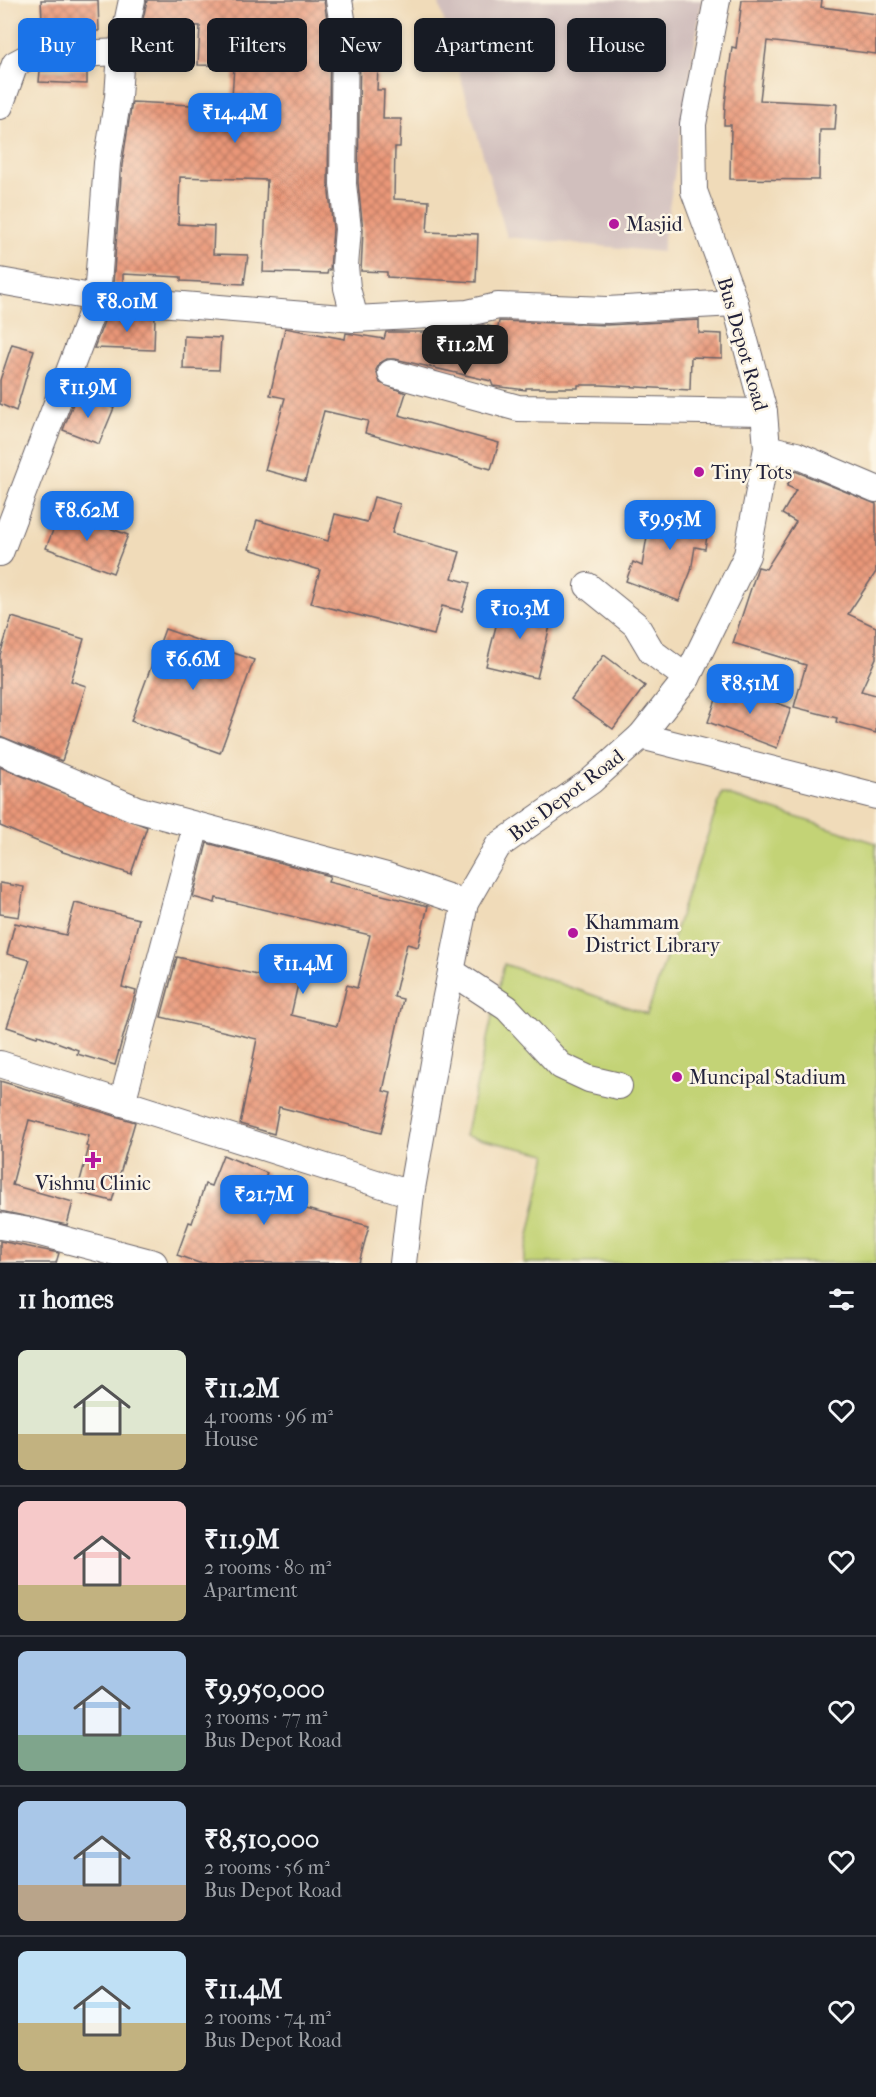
<!DOCTYPE html>
<meta charset="utf-8">
<style>
body{margin:0;font-family:"IM FELL French Canon",serif;background:#242831;color:#f1f3f6;height:100vh;display:flex;flex-direction:column;font-size:22px;white-space:nowrap}
*{box-sizing:border-box;margin:0}
p{font-size:20px;color:#9ea1a6}
.icon{flex:none;width:33px;height:33px;fill:none;stroke:currentColor;stroke-width:2;stroke-linecap:round;stroke-linejoin:round}
.map{position:relative;height:1263px;overflow:hidden}
.panel{display:flex;flex-direction:column;background:#171b24;flex:1}
.panel>*{flex:none}
.banner{position:absolute;left:18px;top:18px;width:840px;height:54px;display:flex;gap:12px}
.price{position:absolute;translate:-50% -51px;padding:0 14px;border-radius:12px;background:#1a73e8;color:#fff;font-size:20px;line-height:39px;filter:drop-shadow(0 2px 3px #0008)}
.price::after{content:'';position:absolute;left:50%;top:36px;width:18px;height:14px;margin-left:-9px;background:inherit;clip-path:polygon(0 0,100% 0,50% 100%)}
.price.selected{background:#222;color:#fff}
ul{padding:0;list-style:none}
li{display:flex;align-items:center;gap:18px;height:150px;padding:0 18px}
li+li{border-top:2px solid #363941}
li span{display:grid;place-items:center;flex:none;width:168px;height:120px;border-radius:9px;color:#555}
li>.icon{margin-inline-start:auto}
span .icon{width:72px;height:72px;fill:#fffc;stroke-width:1}
li b{font-size:26px}
h2{display:flex;justify-content:space-between;align-items:center;height:72px;padding:0 18px;font-size:26px}
.chip{padding:0 21px;border-radius:9px;background:#171b24;box-shadow:0 3px 9px #0003;font-size:21px;line-height:54px}
.chip.selected{background:#1a73e8;color:#fff}
.map>svg:first-child{display:block}
</style>
<div class="map">
<svg width="876" height="1263" viewBox="0 0 876 1263">
<defs>
<pattern id="building-cross-hatch" width="8" height="8" patternUnits="userSpaceOnUse" patternTransform="scale(1.5)"><rect width="8" height="8" fill="#ea9778"/><path d="M0 0l8 8M0 8l8-8" fill="none" stroke="#bd7b64"/></pattern>
</defs>
<rect width="100%" height="100%" fill="#fcf5e5"/>
<filter id="ink" filterUnits="userSpaceOnUse"><feTurbulence type="fractalNoise" baseFrequency=".0167" numOctaves="2"/><feDisplacementMap in="SourceGraphic" scale="12" xChannelSelector="R" yChannelSelector="G"/><feConvolveMatrix kernelMatrix="1 2 1 2 8 2 1 2 1" color-interpolation-filters="sRGB"/></filter>
<filter id="wash" filterUnits="userSpaceOnUse"><feTurbulence type="fractalNoise" baseFrequency=".008" numOctaves="4" result="noise"/><feDisplacementMap in="SourceGraphic" scale="24" xChannelSelector="R" yChannelSelector="G"/><feGaussianBlur stdDeviation="1.35" result="paint"/><feColorMatrix in="noise" values="0 0 0 0 0 0 0 0 0 0 0 0 0 0 0 0 0 1.4 0 .05"/><feComposite in="paint" operator="in"/></filter>
<g filter="url(#wash)">
<rect width="100%" height="100%" fill="#f0dbb9"/>
<polygon fill="#d1bfbd" points="438,0 702,0 662,252 507,237"/>
<polygon fill="#c3d376" stroke="#727a58" stroke-width="1.5" points="722,793 876,843 876,1263 523,1263 547,1154 465,1136 504,964 647,1014"/>
<g id="blocks">
<g fill="url(#building-cross-hatch)">
<polygon points="41,0 98,0 99,31 88,31 87,38 43,40"/>
<polygon points="147,0 324,0 330,39 328,184 333,229 330,270 328,270 327,274 263,272 267,180 180,177 178,224 214,226 213,254 248,255 244,284 181,281 181,277 123,274 123,285 113,284 122,165 132,102 191,105 191,112 231,113 234,66 198,65 200,26 142,24"/>
<polygon points="742,0 822,0 821,7 876,14 876,54 767,41 760,100 837,104 835,130 820,130 819,180 730,179 731,125 724,125 725,104 732,47 736,48"/>
<polygon points="360,46 379,46 377,90 384,90 383,119 401,119 400,147 395,147 394,199 429,201 427,232 478,234 476,282 387,277 387,272 361,271 363,230 358,183"/>
<polygon points="87,69 87,84 39,82 40,71"/>
<polygon points="107,314 155,318 154,350 94,348"/>
<polygon points="699,320 699,333 722,334 722,358 691,357 690,390 601,385 578,385 578,388 526,388 526,390 493,386 491,381 395,359 387,359 380,363 376,370 380,383 406,393 399,415 499,443 491,469 365,433 368,421 324,411 305,481 265,470 285,398 270,395 285,328 345,339 346,333 384,339 386,332 441,332 441,329 483,325 498,328 499,321 607,325"/>
<polygon points="184,336 221,338 219,370 183,369"/>
<polygon points="12,344 34,350 16,411 0,404 0,380"/>
<polygon points="77,393 114,408 99,444 63,430"/>
<polygon points="795,471 876,504 876,572 848,614 876,627 876,658 861,691 876,695 876,733 836,722 837,718 794,707 806,665 733,643 758,567 766,569 796,522 782,514 796,490 787,486"/>
<polygon points="374,497 400,504 392,533 460,552 452,578 470,583 462,611 442,606 434,635 311,603 320,570 249,549 257,520 328,541 335,514 367,522"/>
<polygon points="652,507 710,516 705,549 695,547 691,571 679,601 626,581 633,562 642,566"/>
<polygon points="61,510 128,535 113,573 46,548"/>
<polygon points="502,602 553,614 537,678 486,666"/>
<polygon points="12,617 84,639 71,681 86,686 62,761 0,736 0,655"/>
<polygon points="165,629 254,660 220,753 131,721"/>
<polygon points="604,655 645,686 613,729 571,699"/>
<polygon points="722,683 791,708 777,748 708,722"/>
<polygon points="0,767 147,827 131,874 63,852 0,826"/>
<polygon points="207,843 330,876 328,882 428,906 418,947 407,944 394,997 403,999 383,1091 391,1093 381,1133 279,1107 274,1134 240,1124 257,1039 161,1017 177,957 298,984 291,1015 337,1026 347,985 357,988 370,935 216,898 215,903 193,897"/>
<polygon points="0,883 24,887 19,917 0,914"/>
<polygon points="75,903 139,919 122,987 136,991 115,1065 77,1054 78,1050 38,1035 37,1037 7,1027 30,960 7,954 15,923 66,935"/>
<polygon points="0,1081 135,1122 112,1201 77,1192 89,1147 86,1146 89,1136 29,1120 12,1185 73,1202 67,1225 0,1211"/>
<polygon points="223,1155 267,1173 258,1196 369,1226 359,1263 199,1263 177,1255 189,1222 192,1223 205,1184 211,1186"/>
<polygon points="0,1241 59,1253 56,1263 0,1263"/>
</g>
</g>
</g>
<g filter="url(#ink)">
<use href="#blocks" fill-opacity="0" stroke="#6a6367" stroke-width="1.5"/>
<g fill="none" stroke-linecap="round" stroke-linejoin="round">
<g stroke="#6a6367" stroke-width="28">
<g id="minor">
<polyline points="339,0 345,38 343,184 348,229 345,266 347,288 355,319"/>
<polyline points="0,106 15,64 30,56 121,52 132,0"/>
<polyline points="0,281 97,298 355,319 468,313 498,306 607,310 735,303"/>
<polyline points="391,373 518,408 764,412"/>
<polyline points="767,448 796,455 876,489"/>
<polyline points="0,553 97,298 107,163 118,97 121,52"/>
<polyline points="588,586 636,625 652,652 687,678"/>
<polyline points="641,736 876,796"/>
<polyline points="0,751 136,809 387,876 465,903"/>
<polyline points="451,971 507,1008 561,1066 589,1079 619,1086"/>
<polyline points="0,1064 411,1194"/>
<polyline points="122,1103 196,826"/>
<polyline points="0,1226 36,1232 154,1263"/>
<polyline points="403,1263 411,1194 444,1006 465,903 498,846 591,781 641,736 687,678 747,555 767,448 764,412 735,303 694,191 693,124 717,0"/>
</g>
</g>
<use href="#minor" stroke="#fff" stroke-width="26"/>
</g>
</g>
<g fill="#b5179e" stroke="#fcf5e5" stroke-width="2">
<circle cx="614" cy="224" r="6"/>
<circle cx="699" cy="472" r="6"/>
<circle cx="573" cy="933" r="6"/>
<circle cx="677" cy="1077" r="6"/>
<path d="M90 1151h6v6h6v6h-6v6h-6v-6h-6v-6h6z"/>
</g>
<g text-anchor="middle" stroke-width="5" stroke-linejoin="round" paint-order="stroke">
<g font-size="20" fill="#22223b" stroke="#fcf5e5" text-anchor="start">
<text x="626" y="231">Masjid</text>
<text x="711" y="479">Tiny Tots</text>
<text x="585" y="929">Khammam<tspan x="585" dy="23">District Library</tspan></text>
<text x="689" y="1084">Muncipal Stadium</text>
<text x="93" y="1190" text-anchor="middle">Vishnu Clinic</text>
</g>
<g font-size="20" fill="#22223b" stroke="#fcf5e5">
<text transform="translate(743 344) rotate(74)" y="7">Bus Depot Road</text>
<text transform="translate(566 795) rotate(-37)" y="7">Bus Depot Road</text>
</g>
</g>
</svg>
<b class="price" style="left:235px;top:144px">₹14.4M</b>
<b class="price" style="left:127px;top:333px">₹8.01M</b>
<b class="price selected" style="left:465px;top:376px">₹11.2M</b>
<b class="price" style="left:88px;top:419px">₹11.9M</b>
<b class="price" style="left:87px;top:542px">₹8.62M</b>
<b class="price" style="left:670px;top:551px">₹9.95M</b>
<b class="price" style="left:520px;top:640px">₹10.3M</b>
<b class="price" style="left:193px;top:691px">₹6.6M</b>
<b class="price" style="left:750px;top:715px">₹8.51M</b>
<b class="price" style="left:303px;top:995px">₹11.4M</b>
<b class="price" style="left:264px;top:1226px">₹21.7M</b>
<div class="banner">
<a class="chip selected">Buy</a>
<a class="chip">Rent</a>
<a class="chip">Filters</a>
<a class="chip">New</a>
<a class="chip">Apartment</a>
<a class="chip">House</a>
</div>
</div>
<section class="panel">
<h2>11 homes<svg class="icon" aria-label="filters" viewBox="0 0 24 24"><path d="M4 7h16M4 17h16"/><circle cx="9" cy="7" r="2"/><circle cx="15" cy="17" r="2"/></svg></h2>
<ul>
<li><span style="background:linear-gradient(#dfe7d0 70%,#c2b280 0)"><svg class="icon" aria-label="home" viewBox="0 0 24 24"><path d="M3 11l9-7 9 7M6 9v11h12V9"/></svg></span><div><b>₹11.2M</b><p>4 rooms · 96 m²</p><p>House</p></div><svg class="icon" aria-label="heart" viewBox="0 0 24 24"><path d="M12 20l-8-8c-3-5 5-10 8-4 3-6 11-1 8 4z"/></svg></li>
<li><span style="background:linear-gradient(#f6c9c9 70%,#c2b280 0)"><svg class="icon" aria-label="home" viewBox="0 0 24 24"><path d="M3 11l9-7 9 7M6 9v11h12V9"/></svg></span><div><b>₹11.9M</b><p>2 rooms · 80 m²</p><p>Apartment</p></div><svg class="icon" aria-label="heart" viewBox="0 0 24 24"><path d="M12 20l-8-8c-3-5 5-10 8-4 3-6 11-1 8 4z"/></svg></li>
<li><span style="background:linear-gradient(#a9c7e8 70%,#7fa58c 0)"><svg class="icon" aria-label="home" viewBox="0 0 24 24"><path d="M3 11l9-7 9 7M6 9v11h12V9"/></svg></span><div><b>₹9,950,000</b><p>3 rooms · 77 m²</p><p>Bus Depot Road</p></div><svg class="icon" aria-label="heart" viewBox="0 0 24 24"><path d="M12 20l-8-8c-3-5 5-10 8-4 3-6 11-1 8 4z"/></svg></li>
<li><span style="background:linear-gradient(#a9c7e8 70%,#b9a48a 0)"><svg class="icon" aria-label="home" viewBox="0 0 24 24"><path d="M3 11l9-7 9 7M6 9v11h12V9"/></svg></span><div><b>₹8,510,000</b><p>2 rooms · 56 m²</p><p>Bus Depot Road</p></div><svg class="icon" aria-label="heart" viewBox="0 0 24 24"><path d="M12 20l-8-8c-3-5 5-10 8-4 3-6 11-1 8 4z"/></svg></li>
<li><span style="background:linear-gradient(#bfe0f5 60%,#c2b280 0)"><svg class="icon" aria-label="home" viewBox="0 0 24 24"><path d="M3 11l9-7 9 7M6 9v11h12V9"/></svg></span><div><b>₹11.4M</b><p>2 rooms · 74 m²</p><p>Bus Depot Road</p></div><svg class="icon" aria-label="heart" viewBox="0 0 24 24"><path d="M12 20l-8-8c-3-5 5-10 8-4 3-6 11-1 8 4z"/></svg></li>
</ul>
</section>
